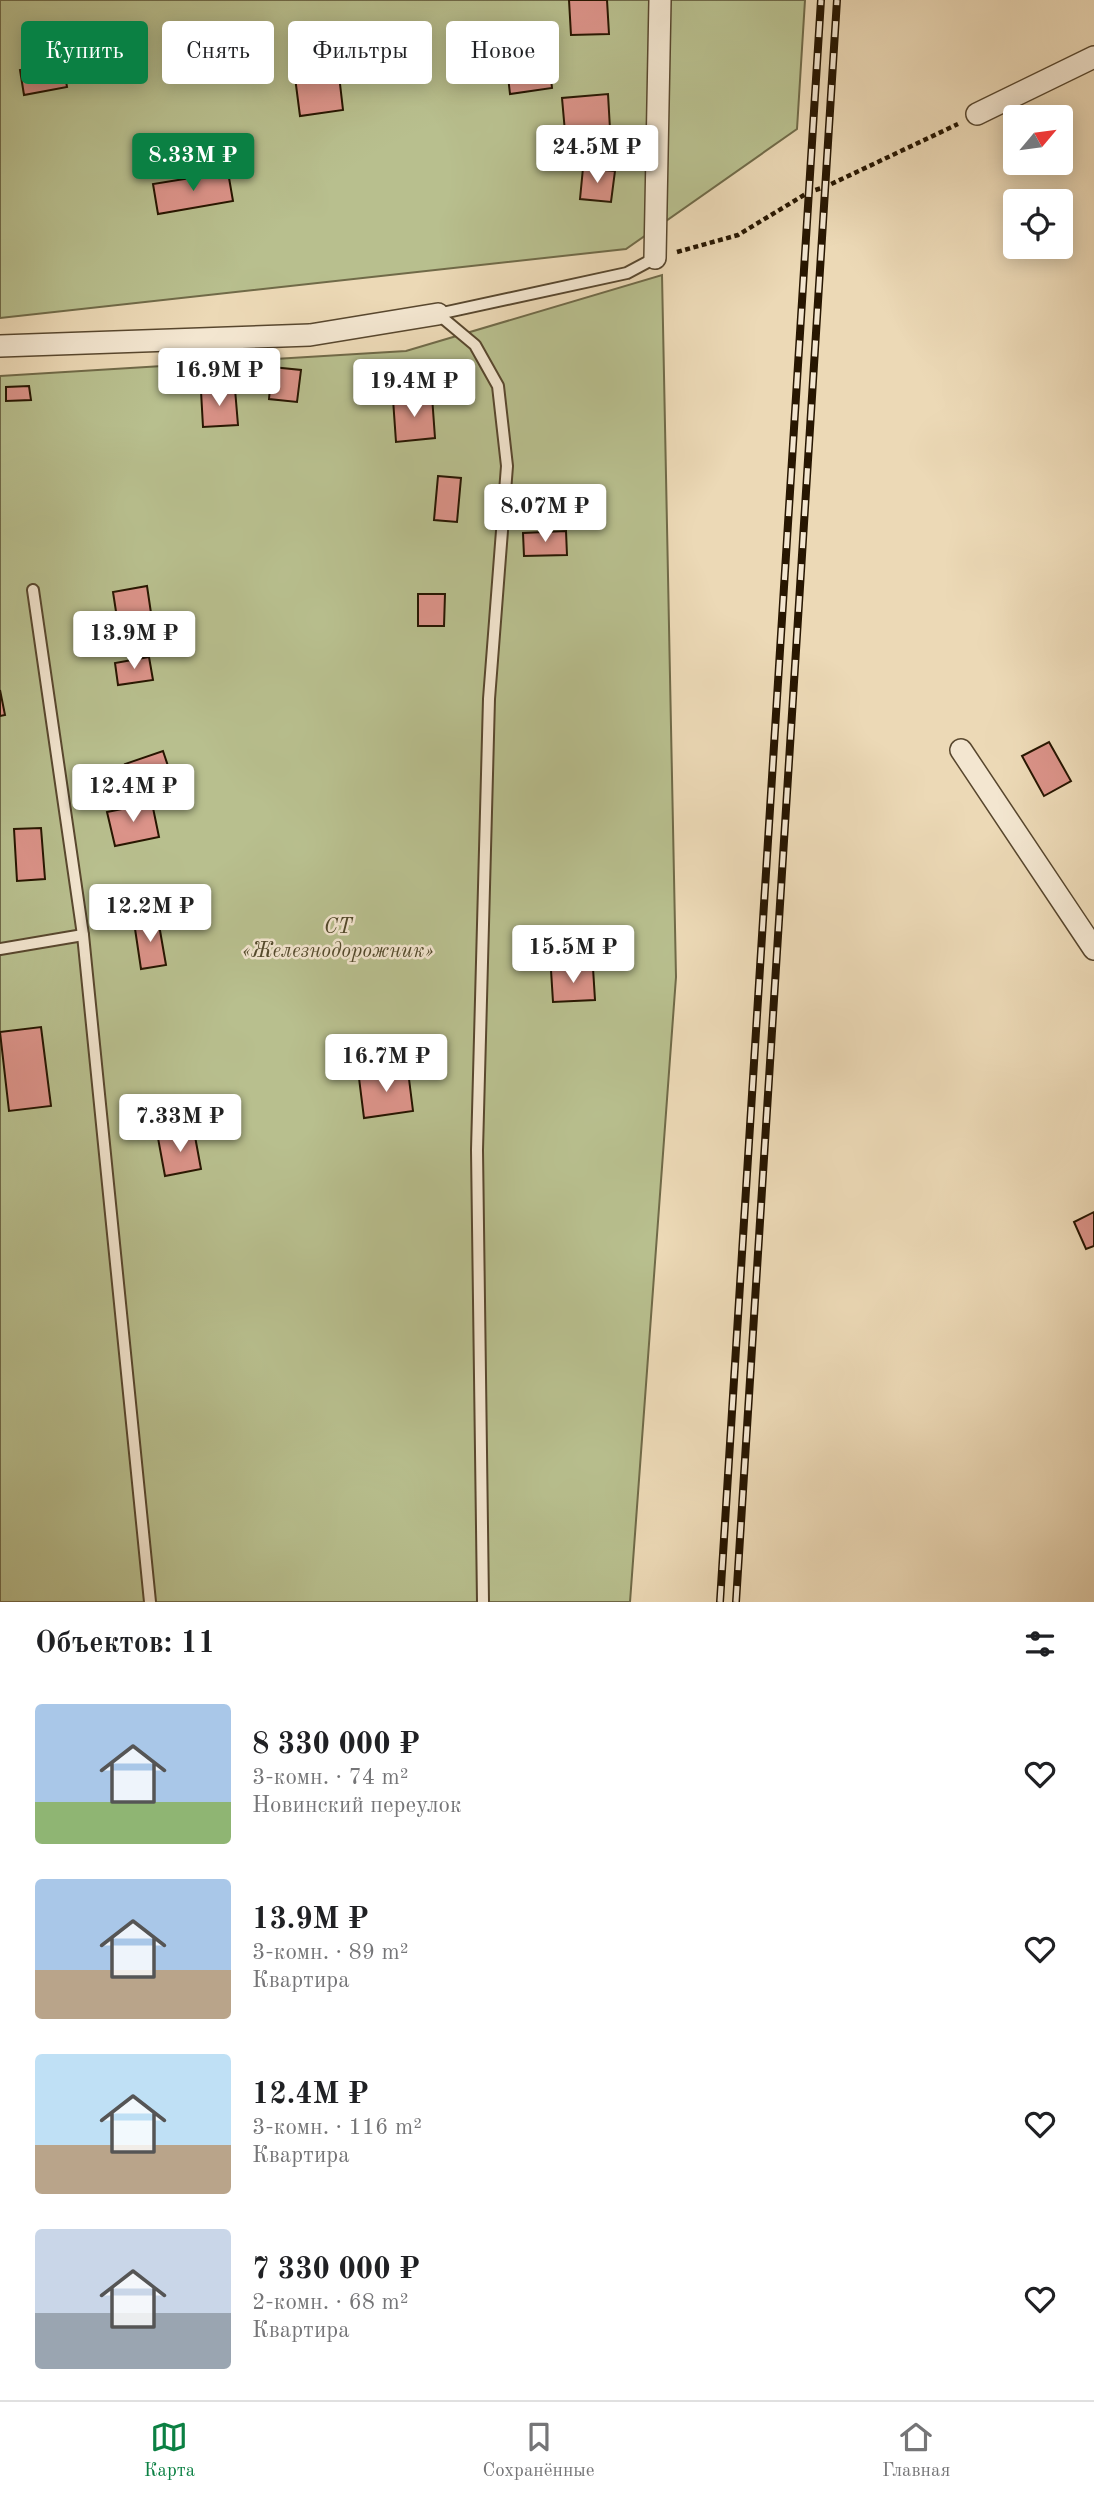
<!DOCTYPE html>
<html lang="ru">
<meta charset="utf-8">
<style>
body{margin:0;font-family:"Old Standard TT",serif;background:#f2f2f2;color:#202124;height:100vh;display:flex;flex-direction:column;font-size:26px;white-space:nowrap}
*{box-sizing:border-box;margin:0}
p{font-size:23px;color:#757577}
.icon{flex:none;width:38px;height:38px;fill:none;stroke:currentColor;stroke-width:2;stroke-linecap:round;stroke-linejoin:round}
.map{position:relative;height:1602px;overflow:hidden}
.side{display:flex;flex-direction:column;background:#fff;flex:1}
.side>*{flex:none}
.top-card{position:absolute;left:21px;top:21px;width:700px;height:63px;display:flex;gap:14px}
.needle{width:46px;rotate:61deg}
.buttons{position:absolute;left:1003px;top:105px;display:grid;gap:14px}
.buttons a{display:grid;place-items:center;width:70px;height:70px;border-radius:7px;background:#fff;box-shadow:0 4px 18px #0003;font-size:35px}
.price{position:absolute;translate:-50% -60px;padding:0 16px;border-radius:7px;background:#fff;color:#222;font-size:23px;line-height:46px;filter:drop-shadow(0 2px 4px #0008)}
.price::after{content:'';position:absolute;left:50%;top:42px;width:21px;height:16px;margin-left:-10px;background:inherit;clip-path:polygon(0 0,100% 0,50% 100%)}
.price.current{background:#0b8043;color:#fff}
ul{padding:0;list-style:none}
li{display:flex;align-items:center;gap:21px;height:175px;padding:0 35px}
li span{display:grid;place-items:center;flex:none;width:196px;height:140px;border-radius:7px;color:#555}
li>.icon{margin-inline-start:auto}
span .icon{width:84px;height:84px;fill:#fffc;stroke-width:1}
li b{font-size:30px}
h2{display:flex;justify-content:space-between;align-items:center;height:84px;padding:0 35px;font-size:30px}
.chip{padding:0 24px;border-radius:7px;background:#fff;box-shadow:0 4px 18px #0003;font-size:24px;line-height:63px}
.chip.current{background:#0b8043;color:#fff}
.dock{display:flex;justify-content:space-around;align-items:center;height:98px;border-top:2px solid #e0e0e0;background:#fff;font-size:19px;color:#757577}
.dock a{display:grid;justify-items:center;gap:4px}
.dock .current{color:#0b8043}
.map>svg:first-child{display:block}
</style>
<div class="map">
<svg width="1094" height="1602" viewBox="0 0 1094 1602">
<rect width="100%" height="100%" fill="#ecd9b6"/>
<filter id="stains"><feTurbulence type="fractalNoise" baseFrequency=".00286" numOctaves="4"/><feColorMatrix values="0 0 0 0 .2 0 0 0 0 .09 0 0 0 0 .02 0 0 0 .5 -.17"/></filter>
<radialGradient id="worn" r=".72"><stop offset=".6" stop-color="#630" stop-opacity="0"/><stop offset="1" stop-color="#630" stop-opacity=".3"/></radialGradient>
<g fill="#b8bf8e" stroke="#706a48" stroke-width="2">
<polygon points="0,0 805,0 797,129 626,249 0,318"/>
<polygon points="662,275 676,977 630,1602 0,1602 0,376 406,351"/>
</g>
<g fill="#db9389" stroke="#271601" stroke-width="2">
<polygon points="569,0 607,0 609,34 571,35"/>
<polygon points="254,27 258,57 215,63 211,33"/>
<polygon points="336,49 343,110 300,116 292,54"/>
<polygon points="548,52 552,88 510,94 506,58"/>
<polygon points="63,63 67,87 24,95 20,70"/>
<polygon points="608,94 610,129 565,132 562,98"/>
<polygon points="583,168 615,171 611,202 580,199"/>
<polygon points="228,172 233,201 158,214 153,184"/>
<polygon points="272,367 301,370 297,402 269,399"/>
<polygon points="29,386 31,400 6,401 6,387"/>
<polygon points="235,389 238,425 203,427 201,391"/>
<polygon points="432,396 435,438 396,442 393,399"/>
<polygon points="438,476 461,478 457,522 434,520"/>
<polygon points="566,531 567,555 524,556 523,533"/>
<polygon points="147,586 151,613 117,618 113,592"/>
<polygon points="418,594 445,594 444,626 418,626"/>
<polygon points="149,657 153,680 118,685 115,663"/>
<polygon points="0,690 5,715 0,716"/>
<polygon points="1049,742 1071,781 1044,796 1022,756"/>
<polygon points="163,751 168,766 130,779 125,764"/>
<polygon points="152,803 159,837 115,846 107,812"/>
<polygon points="41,828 45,879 17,881 14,829"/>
<polygon points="158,919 166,965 141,969 134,922"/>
<polygon points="593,968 595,1000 553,1002 551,970"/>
<polygon points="41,1027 51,1106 9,1111 0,1032"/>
<polygon points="408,1071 413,1111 364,1118 359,1078"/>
<polygon points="194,1131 201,1169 165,1176 158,1138"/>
<polygon points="1094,1212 1094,1246 1086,1249 1074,1222"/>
</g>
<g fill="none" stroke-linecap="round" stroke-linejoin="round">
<g stroke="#58472e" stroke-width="14">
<g id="lane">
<polyline points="438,314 475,345 498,386 507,466 489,699 477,1150 483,1602"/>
<polyline points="438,314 627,273 655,258"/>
<polyline points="33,590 83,935 150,1602"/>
<polyline points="0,949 83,935"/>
</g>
</g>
<g stroke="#58472e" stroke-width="24">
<g id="street">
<polyline points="977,114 1094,57"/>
<polyline points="655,258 660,0"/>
<polyline points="0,346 310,335 438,314"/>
<polyline points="961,750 1094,949"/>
</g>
</g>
<polyline stroke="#271601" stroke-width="4.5" stroke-dasharray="5 3.5" stroke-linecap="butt" points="677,252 738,235 809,192 825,187 958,124"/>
<use href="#lane" stroke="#f3e6d0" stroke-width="10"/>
<use href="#street" stroke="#f3e6d0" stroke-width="21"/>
<g stroke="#271601" stroke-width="8">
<g id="rail">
<polyline points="720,1602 821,0"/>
<polyline points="736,1602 837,0"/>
</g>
</g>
<use href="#rail" stroke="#f3e6d0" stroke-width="5" stroke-dasharray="16" stroke-linecap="butt"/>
</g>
<g text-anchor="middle" stroke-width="5" stroke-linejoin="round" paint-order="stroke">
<g font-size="21" font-style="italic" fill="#52492b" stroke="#f3e6d0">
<text x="338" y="933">СТ<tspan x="338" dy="24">«Железнодорожник»</tspan></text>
</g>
</g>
<rect width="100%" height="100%" filter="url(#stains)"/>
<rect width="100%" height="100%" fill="url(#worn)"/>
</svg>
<div class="buttons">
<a><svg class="needle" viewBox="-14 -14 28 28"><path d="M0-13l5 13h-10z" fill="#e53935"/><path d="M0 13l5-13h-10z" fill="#757577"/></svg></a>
<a><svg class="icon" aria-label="locate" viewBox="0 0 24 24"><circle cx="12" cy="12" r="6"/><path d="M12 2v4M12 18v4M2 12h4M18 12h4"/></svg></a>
</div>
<b class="price" style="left:597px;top:185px">24.5M ₽</b>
<b class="price current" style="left:193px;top:193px">8.33M ₽</b>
<b class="price" style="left:219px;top:408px">16.9M ₽</b>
<b class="price" style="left:414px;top:419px">19.4M ₽</b>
<b class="price" style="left:545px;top:544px">8.07M ₽</b>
<b class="price" style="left:134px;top:671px">13.9M ₽</b>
<b class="price" style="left:133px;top:824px">12.4M ₽</b>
<b class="price" style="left:150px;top:944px">12.2M ₽</b>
<b class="price" style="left:573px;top:985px">15.5M ₽</b>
<b class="price" style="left:386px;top:1094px">16.7M ₽</b>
<b class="price" style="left:180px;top:1154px">7.33M ₽</b>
<div class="top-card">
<a class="chip current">Купить</a>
<a class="chip">Снять</a>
<a class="chip">Фильтры</a>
<a class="chip">Новое</a>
</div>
</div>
<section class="side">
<h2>Объектов: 11<svg class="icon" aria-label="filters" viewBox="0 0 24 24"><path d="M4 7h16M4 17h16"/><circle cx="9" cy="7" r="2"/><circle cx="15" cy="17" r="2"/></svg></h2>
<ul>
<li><span style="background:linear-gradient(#a9c7e8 70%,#8fb573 0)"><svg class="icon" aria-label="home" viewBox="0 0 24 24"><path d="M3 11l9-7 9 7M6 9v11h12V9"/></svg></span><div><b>8 330 000 ₽</b><p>3-комн. · 74 m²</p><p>Новинский переулок</p></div><svg class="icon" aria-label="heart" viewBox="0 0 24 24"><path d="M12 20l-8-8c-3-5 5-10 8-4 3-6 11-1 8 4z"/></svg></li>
<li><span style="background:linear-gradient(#a9c7e8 65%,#b9a48a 0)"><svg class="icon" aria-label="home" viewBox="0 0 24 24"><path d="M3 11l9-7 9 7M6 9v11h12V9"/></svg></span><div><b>13.9M ₽</b><p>3-комн. · 89 m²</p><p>Квартира</p></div><svg class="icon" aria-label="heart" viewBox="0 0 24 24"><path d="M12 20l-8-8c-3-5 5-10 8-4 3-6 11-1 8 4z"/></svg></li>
<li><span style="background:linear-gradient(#bfe0f5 65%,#b9a48a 0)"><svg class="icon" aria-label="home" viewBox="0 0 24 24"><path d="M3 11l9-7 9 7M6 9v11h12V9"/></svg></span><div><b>12.4M ₽</b><p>3-комн. · 116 m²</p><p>Квартира</p></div><svg class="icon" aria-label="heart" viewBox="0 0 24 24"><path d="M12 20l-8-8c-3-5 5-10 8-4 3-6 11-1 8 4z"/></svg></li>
<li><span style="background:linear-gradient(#c9d6e8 60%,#9aa5b1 0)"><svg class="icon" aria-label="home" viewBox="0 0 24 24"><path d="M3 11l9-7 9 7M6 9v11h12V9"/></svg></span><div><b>7 330 000 ₽</b><p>2-комн. · 68 m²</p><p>Квартира</p></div><svg class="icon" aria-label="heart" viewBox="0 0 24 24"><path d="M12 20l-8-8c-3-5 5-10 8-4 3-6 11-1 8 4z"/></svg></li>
</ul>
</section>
<nav class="dock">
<a class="current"><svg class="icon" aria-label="map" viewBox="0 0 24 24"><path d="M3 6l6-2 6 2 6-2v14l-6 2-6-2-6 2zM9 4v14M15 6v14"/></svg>Карта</a>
<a><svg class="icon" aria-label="saved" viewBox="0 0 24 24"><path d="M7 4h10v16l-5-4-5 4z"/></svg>Сохранённые</a>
<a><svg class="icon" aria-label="home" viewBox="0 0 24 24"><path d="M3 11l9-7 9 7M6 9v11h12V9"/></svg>Главная</a>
</nav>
